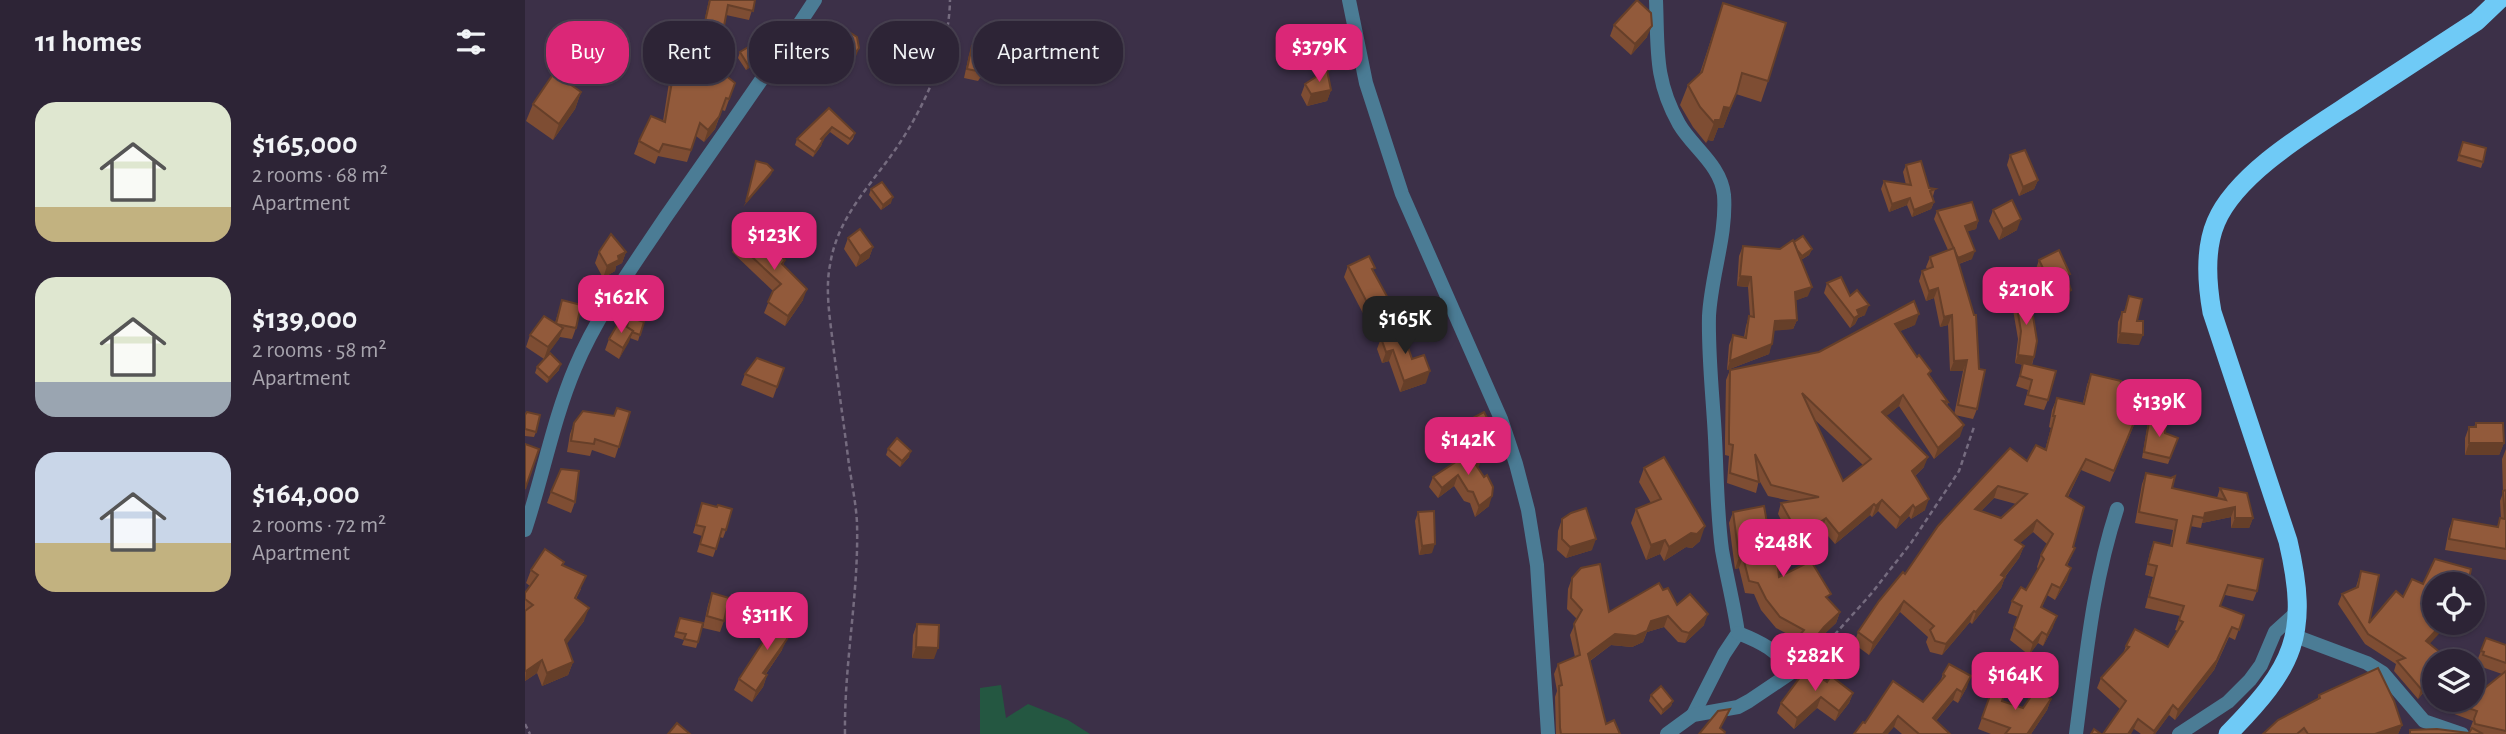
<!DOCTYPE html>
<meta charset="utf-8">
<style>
body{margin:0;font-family:"Alegreya Sans",sans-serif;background:#393042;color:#f1f3f6;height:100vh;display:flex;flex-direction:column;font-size:26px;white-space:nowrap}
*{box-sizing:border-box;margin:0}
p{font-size:23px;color:#a7a4ad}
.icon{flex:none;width:38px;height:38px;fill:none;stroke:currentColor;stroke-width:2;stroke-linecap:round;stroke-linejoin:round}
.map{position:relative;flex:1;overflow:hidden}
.drawer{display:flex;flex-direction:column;background:#2d2436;width:525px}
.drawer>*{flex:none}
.top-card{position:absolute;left:21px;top:21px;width:665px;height:63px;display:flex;gap:14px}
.fabs{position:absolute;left:1897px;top:572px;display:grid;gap:14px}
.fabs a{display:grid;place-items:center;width:63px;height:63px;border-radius:50%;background:#2d2436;box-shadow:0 2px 5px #0004,0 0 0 2px #484151;font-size:35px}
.price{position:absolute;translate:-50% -60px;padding:0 16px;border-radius:14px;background:#db2777;color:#fff;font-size:23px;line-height:46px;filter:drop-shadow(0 2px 4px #0008)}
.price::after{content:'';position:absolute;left:50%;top:42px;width:21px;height:16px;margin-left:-10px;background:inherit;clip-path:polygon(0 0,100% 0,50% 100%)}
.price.selected{background:#222;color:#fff}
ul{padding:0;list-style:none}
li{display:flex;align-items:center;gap:21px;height:175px;padding:0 35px}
li span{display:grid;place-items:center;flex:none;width:196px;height:140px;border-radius:21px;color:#555}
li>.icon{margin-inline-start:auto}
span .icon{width:84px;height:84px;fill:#fffc;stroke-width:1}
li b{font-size:30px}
h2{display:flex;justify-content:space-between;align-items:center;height:84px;padding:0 35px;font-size:30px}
.tag{padding:0 24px;border-radius:28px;background:#2d2436;box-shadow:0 2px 5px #0004,0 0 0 2px #484151;font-size:24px;line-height:63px}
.tag.selected{background:#db2777;color:#fff}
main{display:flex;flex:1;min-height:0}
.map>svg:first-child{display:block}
</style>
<main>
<section class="drawer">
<h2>11 homes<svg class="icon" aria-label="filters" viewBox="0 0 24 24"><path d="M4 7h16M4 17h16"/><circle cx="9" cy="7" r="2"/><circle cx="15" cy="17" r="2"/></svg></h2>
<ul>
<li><span style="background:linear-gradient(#dfe7d0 75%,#c2b280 0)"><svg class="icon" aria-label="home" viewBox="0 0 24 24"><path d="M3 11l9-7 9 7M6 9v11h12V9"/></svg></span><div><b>$165,000</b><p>2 rooms · 68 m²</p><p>Apartment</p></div></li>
<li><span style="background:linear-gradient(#dfe7d0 75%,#9aa5b1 0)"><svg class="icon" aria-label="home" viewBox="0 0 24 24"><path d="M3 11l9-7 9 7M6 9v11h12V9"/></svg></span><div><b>$139,000</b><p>2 rooms · 58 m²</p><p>Apartment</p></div></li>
<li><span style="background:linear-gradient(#c9d6e8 65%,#c2b280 0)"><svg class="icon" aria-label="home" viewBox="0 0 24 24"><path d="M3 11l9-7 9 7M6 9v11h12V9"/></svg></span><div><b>$164,000</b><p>2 rooms · 72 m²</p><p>Apartment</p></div></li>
</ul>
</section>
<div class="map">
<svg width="1981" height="734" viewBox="0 0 1981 734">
<rect width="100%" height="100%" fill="#3c3048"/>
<polygon fill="#245741" points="476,685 481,718 503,704 543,720 565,734 455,734 455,688"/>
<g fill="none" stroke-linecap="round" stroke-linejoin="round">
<g stroke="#756b7f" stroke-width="2.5" stroke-dasharray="5 3.5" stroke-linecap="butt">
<polyline points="1278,663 1304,641 1346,594 1386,543 1434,471 1449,427"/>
<polyline points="0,724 5,734"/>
<path d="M 320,734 C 319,663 334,594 332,523 C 331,504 327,484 324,465 C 319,425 313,385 308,344 C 305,319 300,290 305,265 C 313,213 351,181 378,138 C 404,97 424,49 425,0"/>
</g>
<g stroke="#4b7c95" stroke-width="14">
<polyline points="824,0 841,83 877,194 976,419 991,464 1003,510 1012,565 1023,734"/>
<path d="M 1131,0 C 1133,48 1129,80 1154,124 C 1168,148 1196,165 1199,195 C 1202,235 1186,276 1184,316 C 1183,357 1188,398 1190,438 C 1192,476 1192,513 1197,550 C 1202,578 1209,605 1213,633 L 1199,654 L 1168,715"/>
<path d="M 0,530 C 18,476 28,420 50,368 C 72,315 108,266 140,218 C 190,146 242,74 290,0"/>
<polyline points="1770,636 1842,663 1858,673 1899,721 1937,734"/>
<path d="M 1142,734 L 1168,715 L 1213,707 L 1224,701 L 1267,672 C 1254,651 1236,642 1213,633"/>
<path d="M 1551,734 C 1561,658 1568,582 1592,509"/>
<polyline points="1654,734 1703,702 1725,680 1736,665 1750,632 1773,611"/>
</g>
<path stroke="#6fcaf6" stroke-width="19" d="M 1703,734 C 1769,667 1785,635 1763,541 L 1687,312 C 1682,284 1679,250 1691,222 C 1713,170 1794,125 1840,94 C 1877,70 1915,45 1952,21 L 1974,0"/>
</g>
<g fill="#7e4d33" fill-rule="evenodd">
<polygon points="184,0 230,0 224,20 201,15 195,35 177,32"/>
<polygon points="1198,3 1243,81 1236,102 1211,94 1198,128 1193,128 1188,141 1183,140 1181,143 1168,127 1155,105 1163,85 1175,73"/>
<polygon points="1089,25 1122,37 1106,55 1085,36"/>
<polygon points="299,32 330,59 315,79 303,69 305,66 292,56"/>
<polygon points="788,40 806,70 802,71 806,90 802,101 782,106 776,95 780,84 800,71 789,73 789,69 785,67 783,52"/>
<polygon points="447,46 473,72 470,81 455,78 453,81 439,78 444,55"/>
<polygon points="215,52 233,58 231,63 221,70 213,58"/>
<polygon points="150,64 210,83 200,111 197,110 190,129 179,142 171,136 162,162 133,156 130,164 109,154 114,141 138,121 145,76"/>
<polygon points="56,92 50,109 28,140 1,121 8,104"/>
<polygon points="304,108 330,133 328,139 323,145 305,132 298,140 296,146 288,157 270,145 272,139"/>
<polygon points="1938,142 1958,162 1956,168 1932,161"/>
<polygon points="1485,155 1513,180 1509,189 1494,196 1482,165"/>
<polygon points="1381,165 1404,188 1410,189 1408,196 1409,202 1406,209 1387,217 1382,205 1364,212 1356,189 1359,181 1381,185 1378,172"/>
<polygon points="346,189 366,203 356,210 344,195"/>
<polygon points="1468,210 1492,230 1474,240 1464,221"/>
<path d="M 1412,211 L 1453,221 L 1451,229 L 1442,231 L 1447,259 L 1434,264 L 1452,409 L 1448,419 L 1430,415 L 1435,436 L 1409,459 L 1374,406 L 1361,416 L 1399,467 L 1390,476 L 1400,510 L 1386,519 L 1384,516 L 1371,529 L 1353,511 L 1347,517 L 1345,515 L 1310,544 L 1297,529 L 1275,544 L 1267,541 L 1253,514 L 1256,503 L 1266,501 L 1243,496 L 1234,480 L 1231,493 L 1202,483 L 1204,456 L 1200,455 L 1200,439 L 1201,380 L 1205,370 L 1294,352 L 1390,325 L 1375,331 L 1423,402 L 1422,406 L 1429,415 L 1438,371 L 1425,371 L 1423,325 L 1415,327 L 1409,298 L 1401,301 L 1394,281 L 1397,271 L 1402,269 L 1401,267 L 1405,257 L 1423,250 L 1409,219 ZM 1289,419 L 1338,465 L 1318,481 Z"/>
<polygon points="323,238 348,247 344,258 331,267 319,249"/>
<polygon points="211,242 260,260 258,265 278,300 260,326 239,313 248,291 207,252"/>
<polygon points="1269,242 1287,249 1284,255 1276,260 1283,296 1271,300 1272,320 1268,329 1249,330 1244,354 1202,370 1204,345 1208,335 1219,337 1221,326 1224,316 1225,316 1223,287 1212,286 1214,256 1218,246 1255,249"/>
<polygon points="74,252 101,252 97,263 91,266 90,271 78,278 70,263"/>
<polygon points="1514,260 1542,280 1542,300 1527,304 1511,269"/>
<polygon points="823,266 848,272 860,311 842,321 819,277"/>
<polygon points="1302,283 1325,296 1340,315 1333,318 1330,324 1325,328 1299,293"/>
<polygon points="1489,290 1509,357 1507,365 1523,400 1519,410 1499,405 1503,390 1491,386 1498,365 1490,363 1493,339 1486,298"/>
<polygon points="1604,296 1612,321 1614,345 1592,343 1593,322 1597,312 1599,312"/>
<polygon points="37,300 51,328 47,339 35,337 19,359 1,347 5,335 30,323"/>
<polygon points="119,322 113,341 105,338 94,359 80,350 84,339 101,326"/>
<polygon points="856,338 901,383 875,392 864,361 857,363 852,349"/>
<polygon points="12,367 34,370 22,383 10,373"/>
<polygon points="259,368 248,398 216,385 220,374"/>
<path d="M 1566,374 L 1594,404 L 1611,420 L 1585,482 L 1556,470 L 1543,497 L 1548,547 L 1550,548 L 1542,566 L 1542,580 L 1530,600 L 1522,595 L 1517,607 L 1528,627 L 1518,646 L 1513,643 L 1504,655 L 1485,640 L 1493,617 L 1483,613 L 1487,601 L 1501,590 L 1513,569 L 1512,567 L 1516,555 L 1522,544 L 1508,532 L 1495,543 L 1499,546 L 1494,558 L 1480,577 L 1476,588 L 1447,624 L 1445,622 L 1417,655 L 1405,652 L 1401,642 L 1403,637 L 1375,612 L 1344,655 L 1329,644 L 1333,632 L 1380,574 L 1413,526 L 1502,461 L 1520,450 L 1526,428 L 1524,427 L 1527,410 L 1532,398 L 1558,403 L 1562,385 ZM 1469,498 L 1491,504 L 1476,518 L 1456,511 Z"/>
<polygon points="105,412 90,458 67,450 65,456 42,452 45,434 49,423 89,416"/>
<polygon points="0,415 11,432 9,437 0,436"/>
<polygon points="1625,416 1640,433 1653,438 1643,464 1617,458 1623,422"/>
<polygon points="944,420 971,435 966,446 955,452 954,466 952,467 964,506 950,517 945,503 939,501 929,486 913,498 904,487 908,477 949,450 940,432"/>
<polygon points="1951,423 1979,443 1974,455 1940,455 1940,438 1944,427 1949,427"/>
<polygon points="363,449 384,457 375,467 361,455"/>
<polygon points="1981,449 1981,560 1920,550 1924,529 1928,519 1972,527 1976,518 1975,501 1978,493 1977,459"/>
<polygon points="1119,468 1175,541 1167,548 1161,547 1139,561 1135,554 1121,560 1106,523 1111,509 1126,503 1114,482"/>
<polygon points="1621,473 1647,488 1692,498 1695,488 1728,518 1724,528 1706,528 1706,517 1677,523 1676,528 1665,526 1662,543 1732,591 1728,601 1700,595 1695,606 1719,615 1710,640 1704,637 1689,670 1650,720 1644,715 1630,734 1616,734 1609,729 1595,709 1572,688 1576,678 1598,654 1601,646 1643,647 1653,631 1650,630 1655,616 1620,608 1628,577 1620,575 1625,552 1629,542 1645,546 1648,530 1610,523 1617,484"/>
<polygon points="26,492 50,502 46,513 22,503"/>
<polygon points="177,503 201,530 198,538 195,537 188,557 172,552 177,536 168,533"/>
<polygon points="893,512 907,553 894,555 890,521"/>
<polygon points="1208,512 1247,551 1254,577 1304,600 1315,612 1311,623 1295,638 1275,663 1265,653 1269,642 1272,639 1251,628 1236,610 1229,594 1220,593 1214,568 1210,569 1204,523"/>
<polygon points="1037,519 1067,550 1041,558 1032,550 1033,531"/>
<polygon points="39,562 38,565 56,589 51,599 59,621 41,644 48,662 43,675 17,686 12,673 0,681 0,593 5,586 1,583 6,570"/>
<polygon points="1836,571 1844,623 1924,623 1904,643 1909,662 1909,680 1893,699 1869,671 1871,664 1840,644 1813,604 1817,594 1831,587"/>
<polygon points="1047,578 1084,612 1138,590 1152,605 1179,625 1160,643 1153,642 1139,627 1122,632 1118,642 1107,647 1086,645 1065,661 1081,724 1095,734 1031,734 1030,697 1032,691 1029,674 1033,664 1050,657 1045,635 1052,619 1042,609 1043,589"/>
<polygon points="187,593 199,621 195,632 178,628 183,605"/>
<polygon points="252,611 257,650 241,674 242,675 238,687 227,702 209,690 214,679 242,645"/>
<polygon points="155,618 173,642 171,648 157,645 159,640 149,637"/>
<polygon points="392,624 409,659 387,658 388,635"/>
<polygon points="1961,638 1981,645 1981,734 1884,734 1885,730 1944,733 1946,731 1945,729 1948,721 1924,712 1928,700 1961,687 1977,674 1954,666 1955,662 1952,661"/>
<polygon points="1418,674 1442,687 1433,703 1428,700 1411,721 1425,734 1377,734 1369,727 1340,723 1398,702 1415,682"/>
<polygon points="1302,682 1328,693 1324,703 1310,721 1292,708 1269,729 1252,713 1256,703"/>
<polygon points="1468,687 1477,701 1498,708 1526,699 1522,710 1506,734 1466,734 1453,729"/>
<polygon points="1126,695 1148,701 1146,706 1136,715 1124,701"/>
<polygon points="1794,695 1877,725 1873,734 1738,734 1792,700"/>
</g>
<g fill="#663f29">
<polygon points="1127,26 1122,37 1106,55 1110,44"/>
<polygon points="334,48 330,59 315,79 319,67"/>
<polygon points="233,58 231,63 221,70 223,65"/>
<polygon points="810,59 806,70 789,73 793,61"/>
<polygon points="806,90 802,101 782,106 786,94"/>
<polygon points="56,92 50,109 28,140 34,124"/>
<polygon points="1212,92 1198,128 1193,128 1188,141 1183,140 1181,143 1189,123 1199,107"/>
<polygon points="194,117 190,129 179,142 183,130"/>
<polygon points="307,127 305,132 294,144 296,139"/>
<polygon points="298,140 296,146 288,157 290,152"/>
<polygon points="248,170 246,175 218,207 221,202"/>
<polygon points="1513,180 1509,189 1494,196 1498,187"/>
<polygon points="368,197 366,203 356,210 358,205"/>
<polygon points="1385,198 1382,205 1364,212 1367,204"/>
<polygon points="1409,202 1406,209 1387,217 1389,210"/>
<polygon points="1496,219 1492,230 1474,240 1478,229"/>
<polygon points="1453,221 1451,229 1438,233 1440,226"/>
<polygon points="348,247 344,258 331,267 335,256"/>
<polygon points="1287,249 1284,255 1274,261 1277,256"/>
<polygon points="1450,251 1447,259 1430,265 1433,258"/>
<polygon points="101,252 97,263 91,266 90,271 78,278 82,266 93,256"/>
<polygon points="1215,276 1226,277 1223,287 1212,286"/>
<polygon points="1287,287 1283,296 1267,302 1270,292"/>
<polygon points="1413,288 1409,298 1401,301 1404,291"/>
<polygon points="282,289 278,300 260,326 263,316"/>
<polygon points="1546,290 1542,300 1527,304 1531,295"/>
<polygon points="864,300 860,311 842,321 846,310"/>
<polygon points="1344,305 1340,315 1333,318 1330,324 1325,328 1332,310"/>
<polygon points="1394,314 1390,325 1366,335 1370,324"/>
<polygon points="1427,315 1423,325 1415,327 1419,317"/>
<polygon points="1272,320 1268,329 1247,331 1250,321"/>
<polygon points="38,328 34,339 19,359 23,347"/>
<polygon points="108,331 104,342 94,359 98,348"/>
<polygon points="1595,333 1618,335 1614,345 1592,343"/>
<polygon points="1247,344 1244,354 1202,370 1205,361"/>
<polygon points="868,350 864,361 857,363 861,352"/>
<polygon points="1493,355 1509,357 1506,366 1490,363"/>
<polygon points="1442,360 1438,371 1425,371 1429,361"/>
<polygon points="36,364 34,370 22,383 24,378"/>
<polygon points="905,371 901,383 875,392 879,381"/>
<polygon points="1378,395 1374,406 1353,423 1357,412"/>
<polygon points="1439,425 1435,436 1409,459 1413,448"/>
<polygon points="971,435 966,446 952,454 956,443"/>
<polygon points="1944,443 1979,443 1974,455 1940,455"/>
<polygon points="386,451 384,457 375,467 377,461"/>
<polygon points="958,455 954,466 945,472 949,462"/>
<polygon points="1403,457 1399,467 1383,482 1387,471"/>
<polygon points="1561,459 1556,470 1537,507 1541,496"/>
<polygon points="933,475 929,486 913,498 917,488"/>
<polygon points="1473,486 1469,498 1446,521 1450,509"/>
<polygon points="967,496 964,506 950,517 954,506"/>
<polygon points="1404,499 1400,510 1386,519 1390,508"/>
<polygon points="1357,500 1353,511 1347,517 1351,506"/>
<polygon points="1349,504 1345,515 1310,544 1314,534"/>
<polygon points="1388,505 1384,516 1371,529 1375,518"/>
<polygon points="1710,507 1706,517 1677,523 1680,513"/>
<polygon points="1301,518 1297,529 1275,544 1279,533"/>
<polygon points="1710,518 1728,518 1724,528 1706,528"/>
<polygon points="1512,520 1508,532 1486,551 1490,540"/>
<polygon points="1180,526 1175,541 1167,548 1161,547 1139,561 1144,547 1166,533"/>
<polygon points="1071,539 1067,550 1041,558 1045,547"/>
<polygon points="1140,540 1135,554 1121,560 1126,545"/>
<polygon points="910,544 907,553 894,555 897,546"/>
<polygon points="1499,546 1494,558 1478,579 1480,577 1476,588 1447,624 1451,612 1476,575"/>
<polygon points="1214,557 1218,557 1214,568 1210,569"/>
<polygon points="1546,568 1542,580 1530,600 1535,588"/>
<polygon points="1379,601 1375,612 1344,655 1348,643"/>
<polygon points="64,608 59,621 35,653 40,640"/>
<polygon points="1449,611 1445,622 1417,655 1421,644"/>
<polygon points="1315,612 1311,623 1295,638 1275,663 1279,652 1299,627"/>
<polygon points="1183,614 1179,625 1160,643 1164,633"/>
<polygon points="1143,616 1139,627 1122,632 1126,621"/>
<polygon points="1532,616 1528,627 1518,646 1522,635"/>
<polygon points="1918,623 1924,623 1898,651 1901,641"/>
<polygon points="1707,627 1689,670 1650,720 1653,710"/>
<polygon points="1122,631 1118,642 1107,647 1086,645 1059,665 1063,654 1090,634"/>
<polygon points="1517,632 1513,643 1504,655 1508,643"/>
<polygon points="262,639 257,650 234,684 238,673"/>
<polygon points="391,647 413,648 409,659 387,658"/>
<polygon points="17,660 12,673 0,681 1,671"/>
<polygon points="48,662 43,675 17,686 22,673"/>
<polygon points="1909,674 1909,680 1893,699 1896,689"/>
<polygon points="242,675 238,687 227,702 231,691"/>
<polygon points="1446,676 1442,687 1433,703 1437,692"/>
<polygon points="1432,689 1428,700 1404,729 1408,718"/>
<polygon points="1328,693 1324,703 1310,721 1314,711"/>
<polygon points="1296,697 1292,708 1269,729 1272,718"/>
<polygon points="1526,699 1522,710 1506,734 1502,734"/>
<polygon points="1148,701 1146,706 1136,715 1138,710"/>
<polygon points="1648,705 1644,715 1630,734 1628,734"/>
<polygon points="1373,716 1369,727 1363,734 1358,734"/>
<polygon points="1613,719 1609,729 1606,734 1603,734"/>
<polygon points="1877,725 1873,734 1850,734"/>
</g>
<g fill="#925a3b" stroke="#663f29" stroke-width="2" fill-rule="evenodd">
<polygon points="185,0 230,0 228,11 203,5 199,26 180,22"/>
<polygon points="1112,0 1126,13 1127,26 1110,44 1089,25"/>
<polygon points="1198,3 1261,23 1243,81 1217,73 1212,92 1205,108 1199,107 1195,120 1190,120 1189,123 1175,107 1163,85 1177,72"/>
<polygon points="310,23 332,37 334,48 319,67 307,58 309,55 296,45 299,32 304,33"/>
<polygon points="808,38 810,59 793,61 793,57 789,56 788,40"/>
<polygon points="225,46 233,58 223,65 215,52"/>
<polygon points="447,46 477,53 473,72 457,68 457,72 442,69"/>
<polygon points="150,64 191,70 199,74 210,83 204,99 201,98 194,117 183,130 175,123 166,150 138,144 134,152 114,141 126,116 140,122"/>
<polygon points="802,70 806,90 786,94 780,84"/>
<polygon points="29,73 56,92 34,124 8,104"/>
<polygon points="304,108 330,133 325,139 307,127 296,139 298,140 290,152 272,139"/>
<polygon points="1938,142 1961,148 1958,162 1934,155"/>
<polygon points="1500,150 1513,180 1498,187 1485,155"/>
<polygon points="231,161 242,164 248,170 221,202"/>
<polygon points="1396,161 1404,188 1410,189 1405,191 1409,202 1389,210 1385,198 1367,204 1359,181 1386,185 1381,165"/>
<polygon points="357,182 368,197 358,205 346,189"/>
<polygon points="1487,200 1496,219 1478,229 1468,210"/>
<polygon points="1447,202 1453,221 1440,226 1450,251 1433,258 1412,211"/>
<polygon points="225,227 260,260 257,264 282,289 263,316 243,302 248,291 256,284 211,242"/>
<polygon points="335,229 348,247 335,256 323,238"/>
<polygon points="86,234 101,252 93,256 94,260 82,266 74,252"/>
<polygon points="1278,236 1287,249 1277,256 1272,250 1269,242"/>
<polygon points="1268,240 1287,287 1270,292 1272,320 1250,321 1247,344 1205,361 1208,335 1221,338 1224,316 1229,317 1226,277 1215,276 1218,246 1255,249"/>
<polygon points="1429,248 1449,315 1451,315 1454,369 1460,370 1452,409 1433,405 1442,360 1429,361 1427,315 1419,317 1413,288 1404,291 1397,271 1408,267 1405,257"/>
<polygon points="1534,250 1545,274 1541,275 1546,290 1531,295 1514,260"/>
<polygon points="844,256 850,268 847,269 864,300 846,310 823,266"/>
<polygon points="1316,277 1325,296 1332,290 1344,305 1332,310 1334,315 1329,318 1302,283"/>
<polygon points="1496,288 1505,316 1508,316 1512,341 1509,357 1493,355 1496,331 1489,290"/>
<polygon points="1604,296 1617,299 1612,321 1618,321 1618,335 1595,333 1597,312 1600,312"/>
<polygon points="37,300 56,305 51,328 31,324"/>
<path d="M 1389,301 L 1394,314 L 1370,324 L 1392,357 L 1394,355 L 1406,371 L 1403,374 L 1423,402 L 1418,401 L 1439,425 L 1413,448 L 1378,395 L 1357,412 L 1403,457 L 1387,471 L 1404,499 L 1390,508 L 1388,505 L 1375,518 L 1357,500 L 1351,506 L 1349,504 L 1314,534 L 1301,518 L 1279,533 L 1271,530 L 1256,503 L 1294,497 L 1246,485 L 1230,454 L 1234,482 L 1205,473 L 1208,445 L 1204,444 L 1204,428 L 1205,370 L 1294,352 ZM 1277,393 L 1346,459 L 1318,481 Z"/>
<polygon points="19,316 38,328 23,347 5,335"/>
<polygon points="104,317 119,322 115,335 107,332 108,331 102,327"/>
<polygon points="94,322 108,331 98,348 84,339"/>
<polygon points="877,330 887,359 899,355 905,371 879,381 868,350 861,352 856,338"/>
<polygon points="25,353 36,364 24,378 12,367"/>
<polygon points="232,358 259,368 252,387 220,374"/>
<polygon points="1498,363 1531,371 1523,400 1503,395 1507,380 1495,376"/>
<path d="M 1566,374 L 1596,381 L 1594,404 L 1615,408 L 1589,471 L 1561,459 L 1541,496 L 1559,507 L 1548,547 L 1550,548 L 1541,565 L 1546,568 L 1535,588 L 1527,584 L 1516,607 L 1532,616 L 1522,635 L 1517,632 L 1508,643 L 1489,628 L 1497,606 L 1487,601 L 1496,587 L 1501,590 L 1519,559 L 1516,555 L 1528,534 L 1512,520 L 1490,540 L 1499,546 L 1476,575 L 1480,577 L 1451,612 L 1449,611 L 1421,644 L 1410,641 L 1405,630 L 1409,626 L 1379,601 L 1348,643 L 1333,632 L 1354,601 L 1378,572 L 1380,574 L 1413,526 L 1485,448 L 1502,461 L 1511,445 L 1521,450 L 1530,416 L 1528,416 L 1532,398 L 1559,404 ZM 1473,486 L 1502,494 L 1476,518 L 1450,509 Z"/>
<polygon points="92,408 105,412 94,447 70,439 69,444 46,441 49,423 58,411 89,416"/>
<polygon points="2,412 15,415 11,432 0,429 0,415"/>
<polygon points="959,412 971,435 956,443 944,420"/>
<polygon points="1625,416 1641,420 1640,433 1653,438 1645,458 1619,452"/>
<polygon points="1951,423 1978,423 1979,443 1944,443 1944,427 1951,427"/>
<polygon points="372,438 386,451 377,461 363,449"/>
<polygon points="0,444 14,449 0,489"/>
<polygon points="952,448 958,455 949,462 959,477 962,475 968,487 967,496 954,506 948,492 943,491 933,475 917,488 908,477"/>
<polygon points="1139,457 1180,526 1172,534 1166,533 1144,547 1140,540 1126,545 1111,509 1136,499 1119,468"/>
<polygon points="36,469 54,471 50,502 26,492"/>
<polygon points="1621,473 1646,478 1650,476 1647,488 1701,500 1695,488 1722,493 1728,518 1710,518 1710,507 1680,513 1679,518 1668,516 1662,543 1738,559 1732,591 1703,585 1695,606 1719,615 1714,630 1707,627 1692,660 1653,710 1648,705 1629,731 1613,719 1603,734 1578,734 1601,701 1576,678 1604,647 1601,646 1610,629 1643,647 1658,622 1654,620 1659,606 1624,597 1632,566 1623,564 1629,542 1647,546 1652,520 1614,512"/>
<polygon points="1981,490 1981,549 1924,539 1928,519 1973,527 1975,518 1980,519 1978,491"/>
<polygon points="177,503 192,507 193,505 207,509 201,530 197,529 191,549 175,544 180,527 171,525"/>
<polygon points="1239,506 1247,551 1251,550 1254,577 1286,561 1306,594 1301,597 1315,612 1299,627 1279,652 1269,642 1279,630 1255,617 1241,599 1233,583 1224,581 1218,557 1214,557 1208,512"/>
<polygon points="1061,508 1071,539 1045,547 1037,539 1037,519 1046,513"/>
<polygon points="909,511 910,544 897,546 893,512"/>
<polygon points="20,549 39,562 37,565 61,576 50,598 64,608 40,640 48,662 22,673 17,660 1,671 0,670 0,611 8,605 0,599 0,593 13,575 6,570"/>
<polygon points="1910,559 1946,569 1943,584 1909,584 1909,623 1918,623 1901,641 1923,659 1921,662 1909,662 1909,674 1896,689 1872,661 1880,658 1843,634 1817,594 1833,587 1836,571 1854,575 1844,623 1871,591 1878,597 1887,579 1898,584"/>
<polygon points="1075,564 1084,612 1134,583 1138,590 1143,588 1152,605 1165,594 1183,614 1164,633 1157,631 1143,616 1126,621 1122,631 1111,636 1090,634 1063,654 1081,724 1089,720 1095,734 1036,734 1035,728 1034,686 1037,685 1033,664 1055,655 1049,624 1057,610 1046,598 1047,578 1056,568"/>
<polygon points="187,593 204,598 199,621 182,616"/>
<polygon points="252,611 268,615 262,639 238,673 242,675 231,691 214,679 238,642 243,645"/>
<polygon points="155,618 178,623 173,642 159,639 161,634 151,632"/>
<polygon points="392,624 414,625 413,648 391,647"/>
<polygon points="1961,638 1981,645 1981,663 1958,655 1959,652 1956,651"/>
<polygon points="1424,664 1446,676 1437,692 1432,689 1408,718 1425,734 1394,734 1373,716 1358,734 1329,734 1338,722 1340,723 1368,681 1398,702 1420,676 1418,674"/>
<polygon points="1282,668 1302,682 1306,676 1328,693 1314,711 1296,697 1272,718 1256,703"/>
<polygon points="1853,668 1869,701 1877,725 1850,734 1783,734 1779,728 1772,734 1738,734 1753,720 1795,698 1794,695"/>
<polygon points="1981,671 1981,731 1950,724 1949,719 1952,711 1927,702 1928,700 1948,700 1948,687 1950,682 1961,687"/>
<polygon points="1136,686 1148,701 1138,710 1126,695"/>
<polygon points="1468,687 1480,692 1477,701 1498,708 1511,689 1526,699 1503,733 1504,734 1480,734 1485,728 1457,718"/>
<polygon points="1205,709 1195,728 1200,732 1199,734 1174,734 1193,711"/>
<polygon points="152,723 165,734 143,734"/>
<polygon points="1947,728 1958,734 1885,734 1885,730 1912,729 1944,733"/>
<polygon points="1569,729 1576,734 1566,734"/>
</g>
</svg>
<div class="fabs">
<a><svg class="icon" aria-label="locate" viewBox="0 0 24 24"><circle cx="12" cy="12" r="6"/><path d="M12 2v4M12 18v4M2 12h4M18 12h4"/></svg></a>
<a><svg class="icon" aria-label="layers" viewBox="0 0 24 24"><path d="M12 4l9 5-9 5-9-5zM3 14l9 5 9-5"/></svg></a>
</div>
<b class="price" style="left:794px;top:84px">$379K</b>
<b class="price" style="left:249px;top:272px">$123K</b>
<b class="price" style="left:1501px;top:327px">$210K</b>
<b class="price" style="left:96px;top:335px">$162K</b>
<b class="price selected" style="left:880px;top:356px">$165K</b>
<b class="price" style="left:1634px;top:439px">$139K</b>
<b class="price" style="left:943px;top:477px">$142K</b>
<b class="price" style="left:1258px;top:579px">$248K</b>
<b class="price" style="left:242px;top:652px">$311K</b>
<b class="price" style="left:1290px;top:693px">$282K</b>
<b class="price" style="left:1490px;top:712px">$164K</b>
<div class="top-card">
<a class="tag selected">Buy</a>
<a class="tag">Rent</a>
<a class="tag">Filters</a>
<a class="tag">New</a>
<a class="tag">Apartment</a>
</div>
</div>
</main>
